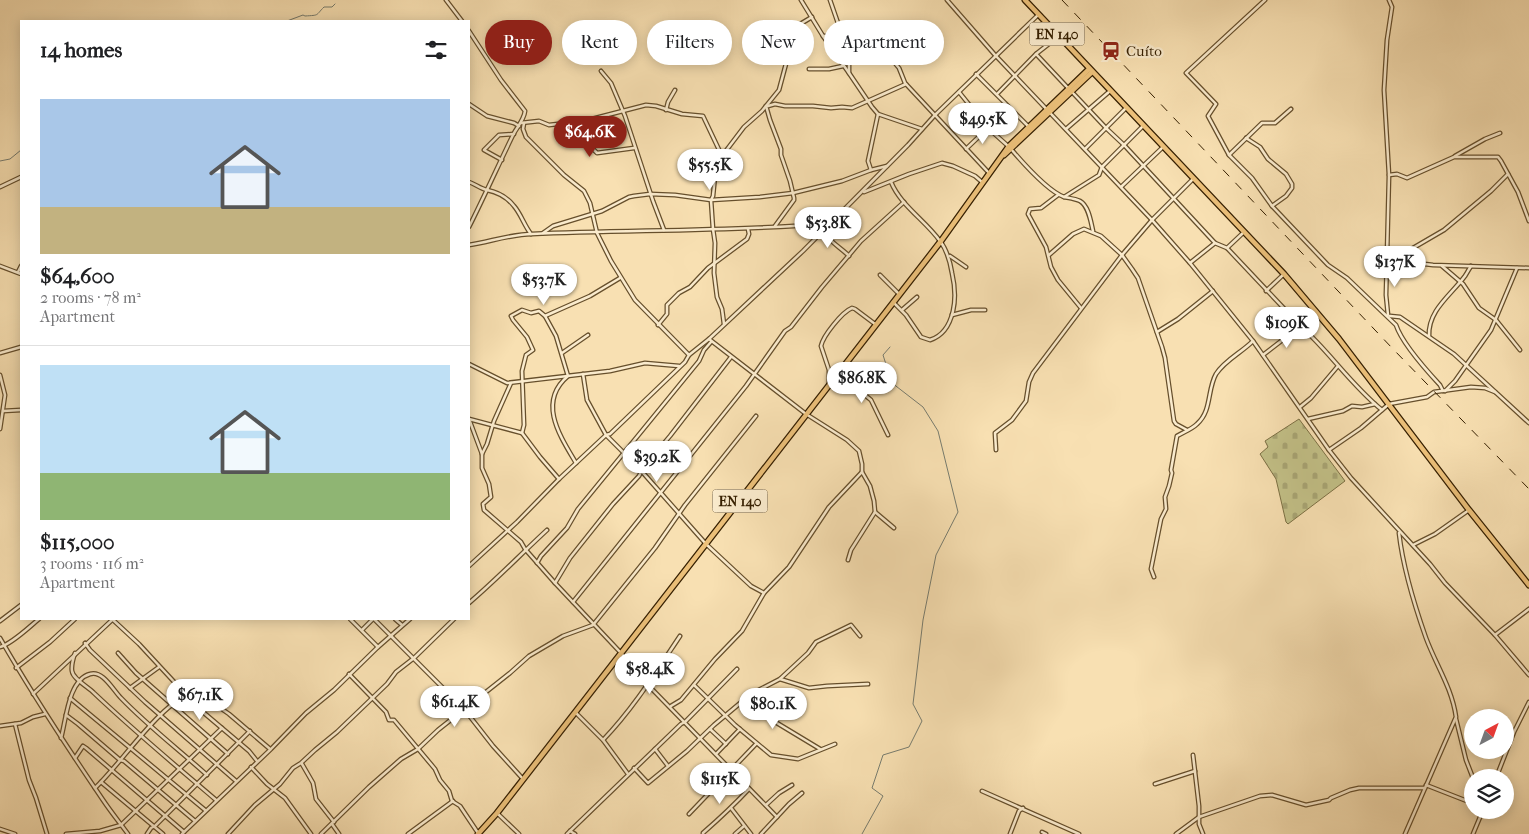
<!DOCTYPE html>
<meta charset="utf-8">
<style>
body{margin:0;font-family:"IM FELL French Canon",serif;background:#f6f6f6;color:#202124;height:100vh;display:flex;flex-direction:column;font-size:19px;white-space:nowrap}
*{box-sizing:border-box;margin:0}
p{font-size:16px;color:#757577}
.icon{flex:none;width:28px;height:28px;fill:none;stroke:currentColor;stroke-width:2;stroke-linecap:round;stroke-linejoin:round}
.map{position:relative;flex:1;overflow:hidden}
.side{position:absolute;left:20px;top:20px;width:450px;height:600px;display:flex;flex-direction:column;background:#fff;border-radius:0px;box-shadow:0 2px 12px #0003}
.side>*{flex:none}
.hud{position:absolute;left:485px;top:20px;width:475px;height:45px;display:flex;gap:10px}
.needle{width:32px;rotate:41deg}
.buttons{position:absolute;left:1464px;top:709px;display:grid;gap:10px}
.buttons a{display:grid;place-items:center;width:50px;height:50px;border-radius:50%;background:#fff;box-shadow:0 2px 12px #0003;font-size:25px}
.price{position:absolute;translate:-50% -42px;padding:0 11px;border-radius:18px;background:#fff;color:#222;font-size:16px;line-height:32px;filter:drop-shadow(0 1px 2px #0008)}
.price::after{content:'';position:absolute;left:50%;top:30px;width:15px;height:11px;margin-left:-8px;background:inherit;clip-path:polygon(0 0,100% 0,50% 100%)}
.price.selected{background:#8f2418;color:#fff}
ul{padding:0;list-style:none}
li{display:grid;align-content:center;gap:10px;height:265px;padding:0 20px}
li+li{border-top:1px solid #e0e0e0}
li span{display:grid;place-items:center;height:155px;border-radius:0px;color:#555}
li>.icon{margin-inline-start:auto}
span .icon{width:90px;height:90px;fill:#fffc;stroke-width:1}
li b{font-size:21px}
h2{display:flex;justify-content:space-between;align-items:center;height:60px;padding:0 20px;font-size:21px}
.tag{padding:0 18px;border-radius:22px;background:#fff;box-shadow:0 2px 12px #0003;font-size:18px;line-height:45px}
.tag.selected{background:#8f2418;color:#fff}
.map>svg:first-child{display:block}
</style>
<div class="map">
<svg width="1529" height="834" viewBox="0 0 1529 834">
<defs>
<pattern id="cemetery-stones" width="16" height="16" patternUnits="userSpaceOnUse" patternTransform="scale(1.25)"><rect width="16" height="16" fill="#c3c188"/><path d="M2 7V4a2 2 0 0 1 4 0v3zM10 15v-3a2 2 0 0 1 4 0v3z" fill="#a8a574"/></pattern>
</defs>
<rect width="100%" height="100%" fill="#f8e0b2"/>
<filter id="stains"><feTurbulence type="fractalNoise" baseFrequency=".004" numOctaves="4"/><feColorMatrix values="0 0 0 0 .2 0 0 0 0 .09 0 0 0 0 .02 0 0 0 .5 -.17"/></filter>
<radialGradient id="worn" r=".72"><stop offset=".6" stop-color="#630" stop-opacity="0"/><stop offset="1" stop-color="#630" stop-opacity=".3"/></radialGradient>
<polygon fill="url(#cemetery-stones)" stroke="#7c7044" points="1299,419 1345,481 1288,524 1286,522 1276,479 1260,454 1268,447 1265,441"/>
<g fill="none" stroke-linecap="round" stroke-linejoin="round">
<g stroke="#777c6f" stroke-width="1">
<path d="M 287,21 L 303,15 L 305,16 C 320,15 315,16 324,7 L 332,7 L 335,4"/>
<polyline points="0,161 10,159 21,150"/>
<polyline points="862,834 883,796 872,788 883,755 909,747 922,721 913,704 923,620 936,555 958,512 938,431 923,407 892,383 883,355 890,347"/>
</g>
<g stroke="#664f2c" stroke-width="5">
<g id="street">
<polyline points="446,0 462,21"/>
<polyline points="801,0 823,36 849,73"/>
<polyline points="830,0 849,55 849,73 872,107 878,114 922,129"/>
<polyline points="947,0 995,55 1152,220 1190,263 1253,341 1329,450 1351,478 1430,564 1445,583 1495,635 1529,675"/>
<path d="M 1265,0 L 1186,73 L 1216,104 L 1208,116 L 1229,155 L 1252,178 L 1272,206 L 1328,265 L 1347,278 L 1396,325 C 1402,343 1427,371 1440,385 L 1443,391"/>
<path d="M 469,31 L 501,80 L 525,111 C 524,120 517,127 513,135 C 498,166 484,197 469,227"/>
<polyline points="823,36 843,36 884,50 899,68 905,83 989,173"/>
<polyline points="1036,54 1068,88"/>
<polyline points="809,69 829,69 843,66"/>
<polyline points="601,71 611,83 625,116 653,201 664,230"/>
<polyline points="976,74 1028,126"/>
<polyline points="959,92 988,128 1008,146"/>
<path d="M 1072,92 L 1107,129 L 1124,145 L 1215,243 L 1227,248 L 1293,318 C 1299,329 1303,330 1312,337 C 1336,361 1355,388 1382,410"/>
<polyline points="997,94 1036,54 1059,36"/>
<polyline points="469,104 487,116 514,123 519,126"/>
<polyline points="766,106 770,120 781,149 781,155 790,181 794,198 794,200 775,226"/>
<polyline points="768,106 775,104 785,106 813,106 831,108 842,107 852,108 906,84"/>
<polyline points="666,110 668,102 675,90"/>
<polyline points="521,123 539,121 549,125 584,121 646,105 656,106 682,114 703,116 722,156"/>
<polyline points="524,123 523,129 526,137 564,175 584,191 590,203 597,233 611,261 635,300 689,355"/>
<polyline points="561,124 579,135 597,153 634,148"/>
<polyline points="1066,129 1110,91"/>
<polyline points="1246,138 1260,147 1268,159 1286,174 1292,184 1292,188 1286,196 1272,206"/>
<polyline points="966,149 988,128"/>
<path d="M 1011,149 C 1023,163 1048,191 1064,197 L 1099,175 L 1102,167 L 1143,126"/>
<polyline points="1085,149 1126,108"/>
<polyline points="1229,155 1262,123 1275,123 1291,109"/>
<polyline points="1455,156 1485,139 1500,133"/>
<polyline points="502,160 484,150 499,135 514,134"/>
<polyline points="871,170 868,161 878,114"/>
<polyline points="1389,175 1397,174 1407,178 1454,157 1498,157 1501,161 1518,192 1529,221"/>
<path d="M 469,182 C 475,184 481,189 487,190 C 497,192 507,197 514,206 C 521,214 524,225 531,234"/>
<path d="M 891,182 C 901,206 925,220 940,241 C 947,250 950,261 952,273 C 955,286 956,298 953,311 C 950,324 943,336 930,340 L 921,337 L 906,315 L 893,302"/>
<polyline points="0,187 21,177"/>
<polyline points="1121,187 1163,147"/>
<polyline points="864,192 909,174 942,163 953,166 975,176 982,182"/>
<polyline points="1058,195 1041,208 1030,209 1028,214 1046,247 1051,267 1058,280 1081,308"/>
<path d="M 1064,197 C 1069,198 1076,199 1080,201 C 1089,206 1091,223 1093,231"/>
<path d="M 823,230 C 829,242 840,247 849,256"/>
<polyline points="543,233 553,226 602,211 629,197 634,196 650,194 675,195 711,200 760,197 793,193 842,181 871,170 887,166"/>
<path d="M 469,245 C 489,242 512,234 532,234 C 631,230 730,231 828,224"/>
<polyline points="1227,248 1244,232"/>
<polyline points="1049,255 1073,234 1084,229 1101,236 1122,255 1132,269 1138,278 1162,347 1165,358 1174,421 1176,424 1187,430"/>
<polyline points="950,256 966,267"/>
<polyline points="1387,260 1396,258 1444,230 1491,191 1508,174"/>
<polyline points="1391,260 1433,265 1529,268"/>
<polyline points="1190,263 1215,243"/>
<polyline points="0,266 21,274"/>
<polyline points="1442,266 1463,284 1479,308 1496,320 1520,350"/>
<polyline points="18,272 21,266"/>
<polyline points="880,275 899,294"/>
<polyline points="1266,291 1284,274"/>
<polyline points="902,310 917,297"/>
<polyline points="952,315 971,310 985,310"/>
<polyline points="1388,315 1386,295 1389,175 1384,90 1387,40 1392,7 1389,0"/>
<polyline points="545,316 539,311 531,313 522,310 511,316 513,320 527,337 533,350 526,355 522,371 524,425 522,433 540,457 559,479"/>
<polyline points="1390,316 1400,317 1454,354 1529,423"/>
<polyline points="724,324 722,309 717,297 714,273 715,243 713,229 711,200 713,196 715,176 722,156 744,127 762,111 779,90 795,30 797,26 812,17"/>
<polyline points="658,325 667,314 667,305 679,293 690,287 708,268 747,239 749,234 748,229"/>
<polyline points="1157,332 1178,319 1213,291"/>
<path d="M 1429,336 C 1428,310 1451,295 1465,276 C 1467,273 1469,269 1471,266"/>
<polyline points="709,339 806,414 847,440 859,451 862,464 862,472 870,486 874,501 875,512 851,550 848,560"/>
<polyline points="0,353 21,347"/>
<polyline points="562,353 588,335"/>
<polyline points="1263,355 1298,328"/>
<polyline points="469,364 507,383 610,371 645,363 679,366"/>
<polyline points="583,374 587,400 606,435 637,466 706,544 751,586 764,593"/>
<polyline points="839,374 871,400 888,435"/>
<polyline points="0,375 5,395 0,429"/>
<path d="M 829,384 L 829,370 L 821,346 C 823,336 842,312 852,308 L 855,309 L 875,324"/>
<polyline points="1445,391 1455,381 1491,330 1517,268"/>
<polyline points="1300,407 1311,398 1338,366"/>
<polyline points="3,411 21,410"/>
<polyline points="469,419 482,454 482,468 489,484 491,497 483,504 484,510 521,542 525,549 555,583 621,653 647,684 777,817"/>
<polyline points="469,419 522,433"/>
<polyline points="1308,419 1343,411 1352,406 1362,407 1375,404"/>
<polyline points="996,450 995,433 1012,420 1026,401 1029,382 1033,373 1122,255 1152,220 1193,179"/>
<polyline points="1329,450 1361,428 1389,404 1427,397 1434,392 1471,387 1485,388 1495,392"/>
<polyline points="482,454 487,444 494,421 511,383"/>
<path d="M 576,463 C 560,436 537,402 568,376 L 556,336 L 545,316 L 590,296 L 620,278"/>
<polyline points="875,512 894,528"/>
<path d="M 1399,533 C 1403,568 1414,604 1426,638 C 1436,665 1452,688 1456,717 L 1405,834"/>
<polyline points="1413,545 1435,534 1469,510"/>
<polyline points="537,563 541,556 567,528 578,509 699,361 704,350 711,342"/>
<polyline points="469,566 517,522 559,479 606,435 610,434 685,362 689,355 709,339 803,251 908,145 935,115 1038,15"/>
<path d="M 1154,577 L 1151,569 L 1161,519 L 1166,509 L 1165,497 L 1169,486 L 1172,473 L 1171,470 L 1177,436 C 1184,432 1192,429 1197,424 C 1212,411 1207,390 1216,374 C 1225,360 1241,353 1253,341"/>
<polyline points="555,583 570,558 613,504 639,476 643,468 670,436 731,357"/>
<polyline points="573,602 746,386 785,331 791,327 822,287 861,241 904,202"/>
<path d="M 469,603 C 496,580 521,554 547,530"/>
<polyline points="112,619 139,644 177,685 184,696 249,751 257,761"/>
<polyline points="350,619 378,647"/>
<polyline points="374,619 464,709 493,746 523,779"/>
<polyline points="395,619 402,625"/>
<polyline points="0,621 21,605"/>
<polyline points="362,630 373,619"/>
<polyline points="1495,635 1529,609"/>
<path d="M 0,638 C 32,694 67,747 103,800 C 111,812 120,823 128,834"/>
<polyline points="85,643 90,650 145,702 236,781"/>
<path d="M 0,647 C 12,644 29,627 39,619"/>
<path d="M 75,653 C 73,659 71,665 72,671 C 73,679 88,687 94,693 C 133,730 175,765 216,800"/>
<polyline points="118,653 136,673 228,754"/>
<polyline points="16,668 50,642 75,619"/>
<polyline points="349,674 386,712 389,720 394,720 435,769 440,780 449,791 452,801 460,806 478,833"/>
<polyline points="780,679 809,688 827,686 868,684"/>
<polyline points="694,685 735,725 771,755 798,759 835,744"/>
<polyline points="130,688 159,667"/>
<polyline points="33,694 112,620"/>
<polyline points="751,694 755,704 767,717 820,749"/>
<polyline points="70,698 205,810"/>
<polyline points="671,706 681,700 715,659 742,631 764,593 789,567 829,507 862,472"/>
<polyline points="576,713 603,740 628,774"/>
<polyline points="66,715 78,724 120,760 124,761 195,821"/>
<polyline points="1456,719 1466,760 1473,778"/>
<polyline points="15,724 29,780 36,798 47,834"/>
<polyline points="0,726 21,723 33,717 45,714"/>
<polyline points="710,729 726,744"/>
<path d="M 61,738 C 66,721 68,680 90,674 C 103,670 113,690 121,698 C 148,726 178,749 207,775"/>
<path d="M 603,740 C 633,709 656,672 680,636"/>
<polyline points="655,749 668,766"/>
<polyline points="716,754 740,729"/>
<polyline points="1193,755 1199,806 1199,824 1203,834"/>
<polyline points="75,758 83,746 86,748 184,832"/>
<polyline points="302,764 313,783 316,799 334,822"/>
<polyline points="251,767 267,784 285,798 311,834"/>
<polyline points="634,768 648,783 687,751 714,725 751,694 780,679 808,653 816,642 851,625 860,636"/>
<polyline points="1496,778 1514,732 1529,702"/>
<polyline points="101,782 163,834"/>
<polyline points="1155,784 1195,771"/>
<polyline points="1426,785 1472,803"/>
<path d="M 95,788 C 123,762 160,702 196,691 L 229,714 L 270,749"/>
<polyline points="982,791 1079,834"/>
<polyline points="766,805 779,793 792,785"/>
<polyline points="731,808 751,834"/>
<polyline points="497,813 519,834"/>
<polyline points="689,814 756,744"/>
<polyline points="332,824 339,834"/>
<polyline points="0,829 15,834"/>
<polyline points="570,831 575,834"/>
<polyline points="1042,832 1046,834"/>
<polyline points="66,834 100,831 121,825 222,728"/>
<polyline points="147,834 151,828 155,826 250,731"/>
<polyline points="182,834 271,749 306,713 334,690 378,647 410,619"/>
<polyline points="228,834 255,805 280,784 293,768 301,763 315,750 337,732 387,684 396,672 414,658 454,619"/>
<polyline points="321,834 369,787 401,759 418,749 438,730 510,673 529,656 563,636 593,625 655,548 685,505 756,416"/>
<polyline points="408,834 453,801"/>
<polyline points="567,834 681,724 685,722 737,669"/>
<path d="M 703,834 L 703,833 C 719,819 734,805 749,789"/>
<polyline points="735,834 744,826"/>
<polyline points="761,834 789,804 802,793"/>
<polyline points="1010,834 1019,811 1023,808"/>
<polyline points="1176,834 1199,817 1260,796 1272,795 1306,805 1329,800 1331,798 1350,790 1359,788 1425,788"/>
<polyline points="1473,834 1483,810"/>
</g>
</g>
<g stroke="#351f00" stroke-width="7">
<g id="primary">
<polyline points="1025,0 1284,274 1339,339 1469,510 1529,585"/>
<polyline points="1004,155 1092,72"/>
<polyline points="478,834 497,813 941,241 1009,146 1089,69"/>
</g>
</g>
<use href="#street" stroke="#faebcd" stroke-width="2.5"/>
<use href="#primary" stroke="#ecc079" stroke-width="4.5"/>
<polyline stroke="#351f00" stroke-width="1" stroke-dasharray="9 9" stroke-linecap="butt" points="1062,0 1393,349 1529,489"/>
</g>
<defs>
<g id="station-bare" transform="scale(1.5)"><path d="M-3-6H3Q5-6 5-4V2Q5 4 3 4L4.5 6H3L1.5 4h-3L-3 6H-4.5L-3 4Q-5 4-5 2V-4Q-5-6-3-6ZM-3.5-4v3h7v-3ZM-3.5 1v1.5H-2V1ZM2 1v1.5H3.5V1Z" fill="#8f2418" stroke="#faebcd" stroke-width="2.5" paint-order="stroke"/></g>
</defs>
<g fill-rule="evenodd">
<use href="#station-bare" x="1111" y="51"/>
</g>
<g text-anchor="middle" stroke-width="4.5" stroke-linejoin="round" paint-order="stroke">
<g fill="#faebcd" stroke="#705c3e" stroke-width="1">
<rect x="1029.5" y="22.5" width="55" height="23" rx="4"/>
<rect x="712.5" y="489.5" width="55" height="23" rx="4"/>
</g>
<g font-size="14" font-weight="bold" fill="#351f00">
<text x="1057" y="39">EN 140</text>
<text x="740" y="506">EN 140</text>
</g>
<g font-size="15" fill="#351f00" stroke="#faebcd" text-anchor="start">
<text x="1126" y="56">Cuíto</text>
</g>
</g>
<rect width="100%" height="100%" filter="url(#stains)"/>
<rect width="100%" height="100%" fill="url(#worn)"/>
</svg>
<div class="buttons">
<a><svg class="needle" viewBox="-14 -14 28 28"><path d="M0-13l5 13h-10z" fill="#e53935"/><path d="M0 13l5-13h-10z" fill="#757577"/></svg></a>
<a><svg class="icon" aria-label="layers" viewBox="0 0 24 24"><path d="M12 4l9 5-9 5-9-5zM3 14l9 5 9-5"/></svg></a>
</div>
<b class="price" style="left:983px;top:145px">$49.5K</b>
<b class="price selected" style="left:590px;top:158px">$64.6K</b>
<b class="price" style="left:710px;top:191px">$55.5K</b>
<b class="price" style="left:828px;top:249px">$53.8K</b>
<b class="price" style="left:1395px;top:288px">$137K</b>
<b class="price" style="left:544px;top:306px">$53.7K</b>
<b class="price" style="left:1287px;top:349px">$109K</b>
<b class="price" style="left:862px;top:404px">$86.8K</b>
<b class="price" style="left:657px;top:483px">$39.2K</b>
<b class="price" style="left:650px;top:695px">$58.4K</b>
<b class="price" style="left:200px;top:721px">$67.1K</b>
<b class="price" style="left:455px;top:728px">$61.4K</b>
<b class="price" style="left:773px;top:730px">$80.1K</b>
<b class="price" style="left:720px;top:805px">$115K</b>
<div class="hud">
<a class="tag selected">Buy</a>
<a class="tag">Rent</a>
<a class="tag">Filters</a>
<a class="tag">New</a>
<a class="tag">Apartment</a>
</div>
<section class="side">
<h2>14 homes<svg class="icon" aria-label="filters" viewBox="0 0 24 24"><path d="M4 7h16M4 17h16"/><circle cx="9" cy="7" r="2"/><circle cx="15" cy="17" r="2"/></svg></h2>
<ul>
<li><span style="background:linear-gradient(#a9c7e8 70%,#c2b280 0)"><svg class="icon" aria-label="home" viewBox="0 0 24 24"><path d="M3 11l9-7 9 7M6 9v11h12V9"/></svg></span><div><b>$64,600</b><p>2 rooms · 78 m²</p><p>Apartment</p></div></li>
<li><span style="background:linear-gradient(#bfe0f5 70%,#8fb573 0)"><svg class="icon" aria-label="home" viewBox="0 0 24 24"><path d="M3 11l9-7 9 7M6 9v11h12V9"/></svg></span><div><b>$115,000</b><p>3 rooms · 116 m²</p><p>Apartment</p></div></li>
</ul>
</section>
</div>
